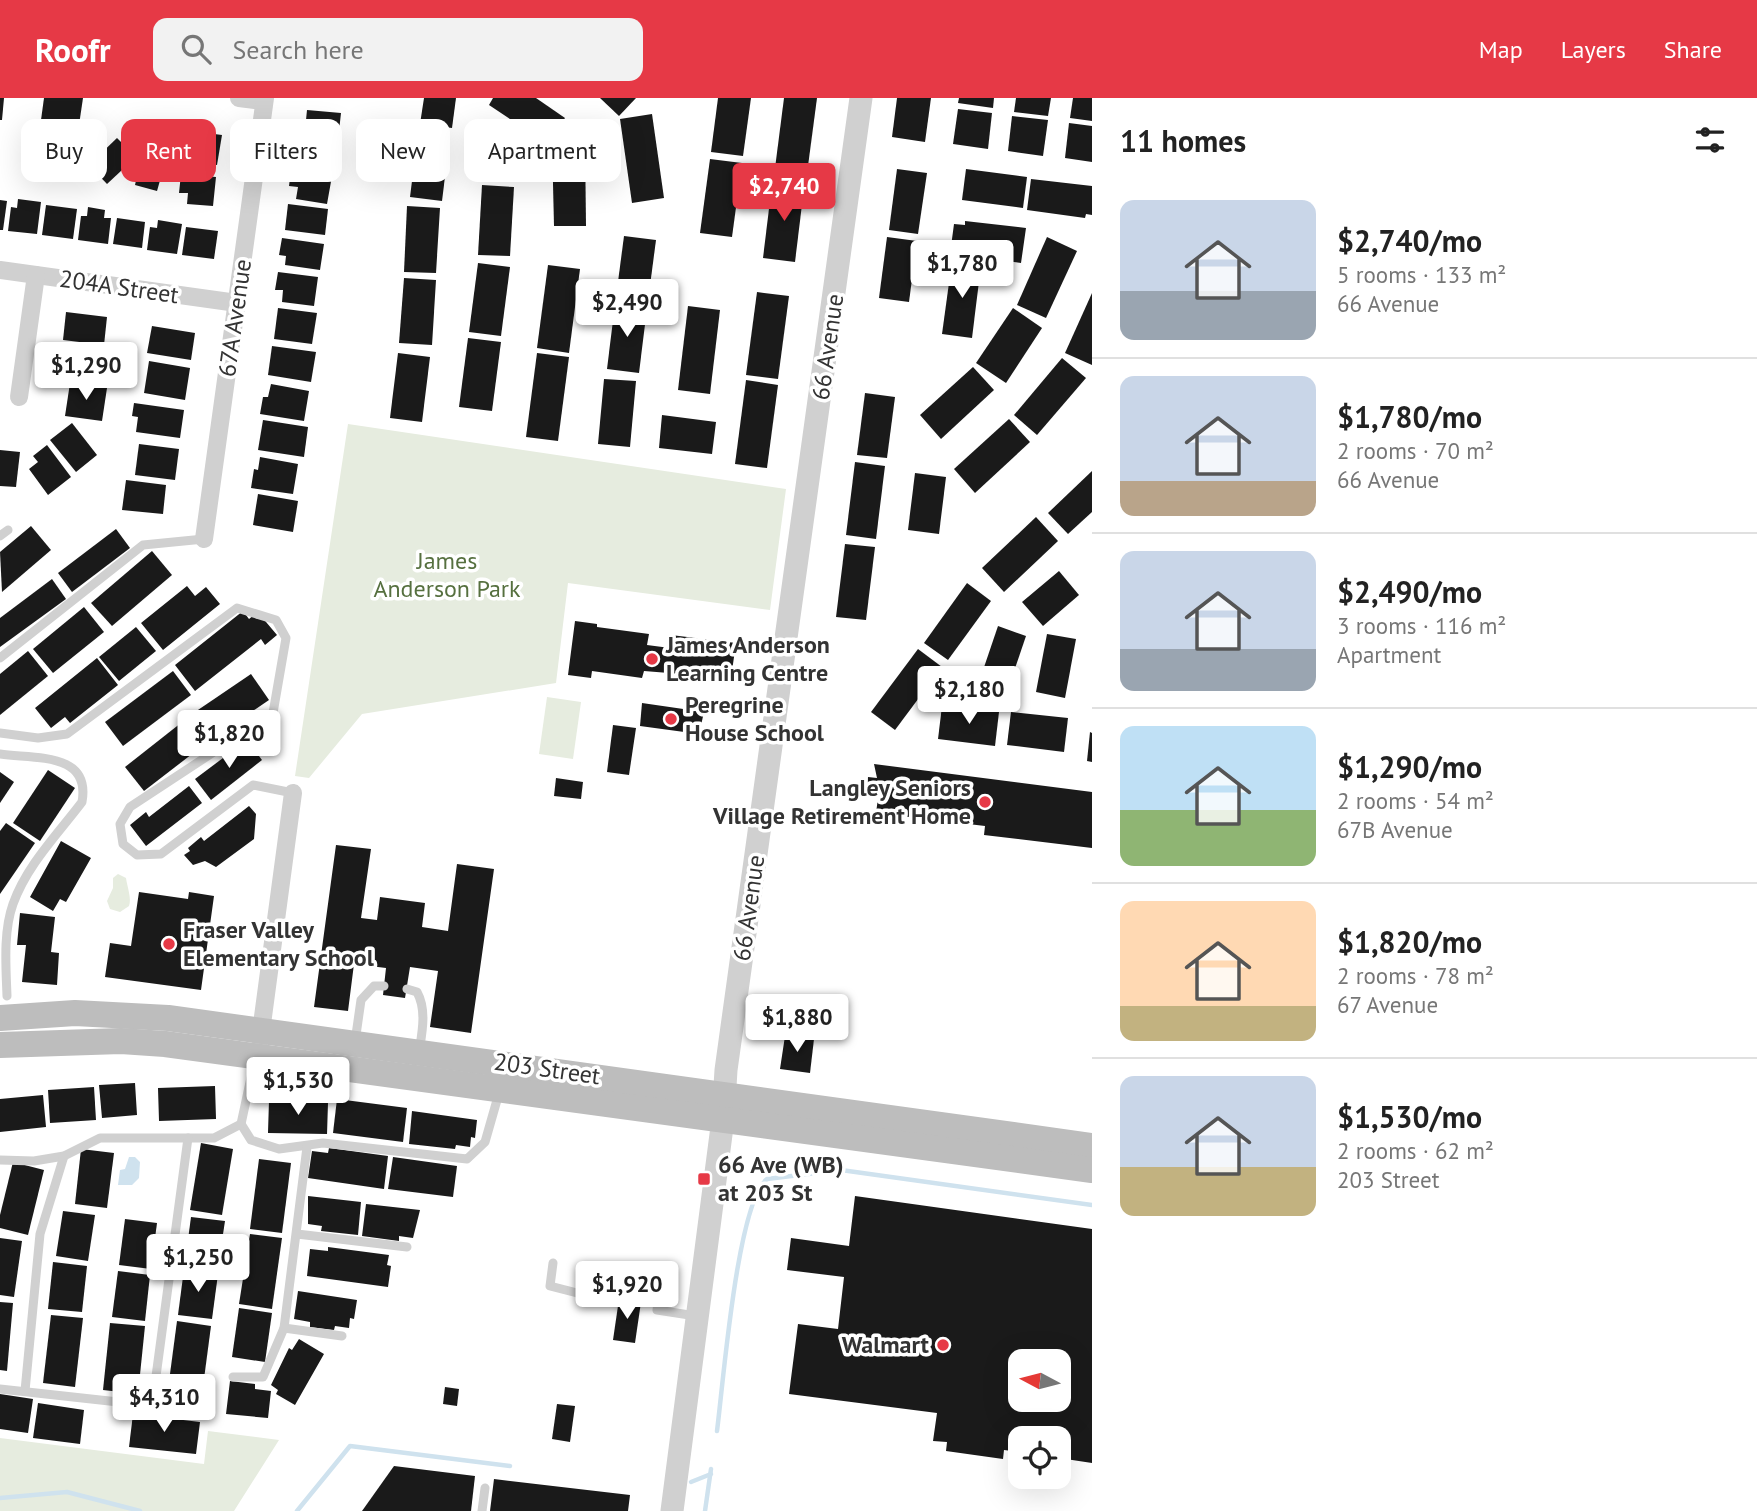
<!DOCTYPE html>
<meta charset="utf-8">
<style>
body{margin:0;font-family:"PT Sans",sans-serif;background:#f2f2f2;color:#222;height:100vh;display:flex;flex-direction:column;font-size:26px;white-space:nowrap}
*{box-sizing:border-box;margin:0}
p{font-size:23px;color:#767676}
.icon{flex:none;width:38px;height:38px;fill:none;stroke:currentColor;stroke-width:2;stroke-linecap:round;stroke-linejoin:round}
.map{position:relative;flex:1;overflow:hidden}
.details{display:flex;flex-direction:column;background:#fff;width:665px}
.details>*{flex:none}
.guide{position:absolute;left:21px;top:21px;width:665px;height:63px;display:flex;gap:14px}
.needle{width:46px;rotate:277deg}
.fabs{position:absolute;left:1008px;top:1251px;display:grid;gap:14px}
.fabs a{display:grid;place-items:center;width:63px;height:63px;border-radius:14px;background:#fff;box-shadow:0 7px 28px #0002;font-size:35px}
.price{position:absolute;translate:-50% -60px;padding:0 16px;border-radius:7px;background:#fff;color:#222;font-size:23px;line-height:46px;filter:drop-shadow(0 2px 4px #0008)}
.price::after{content:'';position:absolute;left:50%;top:42px;width:21px;height:16px;margin-left:-10px;background:inherit;clip-path:polygon(0 0,100% 0,50% 100%)}
.price.selected{background:#e63946;color:#fff}
ul{padding:0;list-style:none}
li{display:flex;align-items:center;gap:21px;height:175px;padding:0 28px}
li+li{border-top:2px solid #e0e0e0}
li span{display:grid;place-items:center;flex:none;width:196px;height:140px;border-radius:14px;color:#555}
li>.icon{margin-inline-start:auto}
span .icon{width:84px;height:84px;fill:#fffc;stroke-width:1}
li b{font-size:30px}
h2{display:flex;justify-content:space-between;align-items:center;height:84px;padding:0 28px;font-size:30px}
.chip{padding:0 24px;border-radius:14px;background:#fff;box-shadow:0 7px 28px #0002;font-size:24px;line-height:63px}
.chip.selected{background:#e63946;color:#fff}
header{display:flex;align-items:center;gap:42px;box-sizing:border-box;height:98px;padding:0 35px;background:#e63946;color:#fff}
header strong{font-size:33px}
nav{display:flex;gap:38px;margin-inline-start:auto;font-size:24px}
.search{width:490px;height:63px;background:#f2f2f2;display:flex;align-items:center;gap:18px;box-sizing:border-box;padding:0 24px;border-radius:14px;color:#767676;font-size:26px}
main{display:flex;flex:1;min-height:0}
.map>svg:first-child{display:block}
</style>
<header>
<strong>Roofr</strong>
<div class="search"><svg class="icon" aria-label="search" viewBox="0 0 24 24"><circle cx="10" cy="10" r="6"/><path d="M15 15l6 6"/></svg>Search here</div>
<nav><a>Map</a><a>Layers</a><a>Share</a></nav>
</header>
<main>
<div class="map">
<svg width="1092" height="1413" viewBox="0 0 1092 1413">
<rect width="100%" height="100%" fill="#fff"/>
<g fill="#e6ecdf">
<polygon points="348,326 786,391 770,512 568,485 556,585 362,616 309,680 295,678"/>
<polygon points="547,599 581,604 573,661 539,656"/>
<path d="M 118,776 L 126,780 C 127,788 132,801 129,808 L 120,814 L 110,811 L 107,803 L 113,790 L 113,780 Z"/>
<polygon points="208,1333 279,1342 234,1413 0,1413 0,1340 204,1366"/>
</g>
<polygon fill="#cfe2ee" points="129,1059 135,1059 140,1064 139,1080 132,1087 118,1087 120,1072 125,1071"/>
<g fill="none" stroke-linecap="round" stroke-linejoin="round">
<g stroke="#cfe2ee" stroke-width="4.5">
<path d="M 717,1333 C 723,1288 737,1104 767,1081 L 841,1072 L 1092,1107"/>
<polyline points="691,1384 711,1376"/>
<polyline points="0,1400 67,1394 140,1413"/>
<polyline points="297,1413 350,1348 510,1368"/>
<polyline points="705,1413 711,1371"/>
</g>
</g>
<g fill="#1a1a1a" fill-rule="evenodd">
<polygon points="0,0 4,0 2,22 0,22"/>
<polygon points="44,0 83,0 79,27 41,22"/>
<polygon points="424,0 456,0 452,30 420,26"/>
<polygon points="493,0 536,0 565,20 547,46 489,7"/>
<polygon points="600,0 636,0 619,18"/>
<polygon points="718,0 751,0 743,58 711,54"/>
<polygon points="784,0 817,0 806,83 774,78"/>
<polygon points="897,0 931,0 925,44 892,39"/>
<polygon points="959,0 994,0 993,10 958,5"/>
<polygon points="1016,0 1051,0 1048,18 1014,14"/>
<polygon points="1073,0 1092,0 1092,23 1070,20"/>
<polygon points="958,11 992,15 988,51 953,46"/>
<polygon points="307,12 341,15 338,42 296,38 298,21 306,22"/>
<polygon points="652,16 664,100 632,105 620,21"/>
<polygon points="1012,18 1048,22 1043,58 1008,53"/>
<polygon points="1069,25 1092,28 1092,64 1065,60"/>
<polygon points="87,26 105,45 76,73 58,55"/>
<polygon points="191,33 222,37 217,67 186,63"/>
<polygon points="418,34 450,38 442,103 410,99"/>
<polygon points="117,40 136,59 107,86 89,67"/>
<polygon points="299,42 337,47 334,72 296,68"/>
<polygon points="552,44 585,44 586,128 554,128"/>
<polygon points="144,47 168,54 157,93 135,87"/>
<polygon points="710,61 742,65 732,139 700,135"/>
<polygon points="897,71 927,75 918,136 889,132"/>
<polygon points="966,71 1027,79 1023,110 962,102"/>
<polygon points="291,72 332,78 327,106 296,101 298,89 289,88"/>
<polygon points="181,76 216,79 213,108 187,106 188,95 179,95"/>
<polygon points="1031,81 1092,88 1092,117 1086,116 1085,120 1027,112"/>
<polygon points="772,86 804,90 795,164 763,160"/>
<polygon points="482,87 514,89 510,158 478,157"/>
<polygon points="18,101 41,104 37,136 8,133 11,109 17,110"/>
<polygon points="0,102 7,103 3,132 0,132"/>
<polygon points="288,106 328,111 325,137 285,132"/>
<polygon points="46,107 77,111 73,141 42,137"/>
<polygon points="407,108 440,110 436,175 404,174"/>
<polygon points="88,109 105,112 104,120 111,120 108,146 78,142 81,118 87,118"/>
<polygon points="117,120 145,124 142,150 113,146"/>
<polygon points="158,122 182,126 177,156 147,152 150,129 157,130"/>
<polygon points="965,123 1026,130 1021,165 950,156 954,126 965,127"/>
<polygon points="186,129 218,133 214,161 182,157"/>
<polygon points="624,138 656,142 648,203 616,199"/>
<polygon points="887,139 917,143 909,204 879,200"/>
<polygon points="1047,139 1077,153 1046,220 1017,207"/>
<polygon points="282,140 324,146 320,172 285,167 286,158 279,157"/>
<polygon points="952,163 981,167 972,240 942,236"/>
<polygon points="478,165 510,169 501,238 469,234"/>
<polygon points="548,167 580,171 569,255 537,250"/>
<polygon points="278,174 318,179 314,208 282,204 283,192 275,192"/>
<polygon points="404,180 436,182 432,247 399,245"/>
<polygon points="757,194 789,198 778,281 746,277"/>
<polygon points="1092,195 1092,267 1065,255"/>
<polygon points="615,206 647,210 639,275 607,271"/>
<polygon points="688,208 720,212 710,296 678,292"/>
<polygon points="278,210 317,215 312,246 274,241"/>
<polygon points="1013,210 1042,230 1006,285 976,265"/>
<polygon points="66,214 107,219 104,247 63,242"/>
<polygon points="152,228 195,235 191,262 147,255"/>
<polygon points="468,240 501,244 492,313 459,309"/>
<polygon points="272,248 316,254 311,284 268,277"/>
<polygon points="65,250 111,256 107,283 62,277"/>
<polygon points="398,255 430,259 422,324 390,320"/>
<polygon points="537,255 569,259 558,343 526,339"/>
<polygon points="1062,260 1086,280 1037,337 1014,317"/>
<polygon points="149,263 190,270 185,302 144,295"/>
<polygon points="973,269 994,292 941,341 920,317"/>
<polygon points="604,281 636,283 630,349 598,346"/>
<polygon points="746,282 778,287 767,370 735,366"/>
<polygon points="70,285 107,290 102,323 65,318"/>
<polygon points="271,286 309,293 304,323 260,316 263,299 268,299"/>
<polygon points="865,295 895,299 887,360 857,357"/>
<polygon points="134,305 184,312 180,340 136,334 138,319 132,318"/>
<polygon points="662,317 716,324 712,356 659,350"/>
<polygon points="1009,321 1030,344 975,395 954,371"/>
<polygon points="263,322 308,329 304,359 258,352"/>
<polygon points="72,325 97,357 76,374 50,342"/>
<polygon points="139,346 179,351 175,382 135,377"/>
<polygon points="47,347 71,379 48,397 29,371 38,364 33,358"/>
<polygon points="0,352 20,354 16,389 0,388"/>
<polygon points="260,359 298,366 293,396 251,390 254,371 258,372"/>
<polygon points="855,364 885,368 876,441 846,437"/>
<polygon points="1092,373 1092,414 1068,436 1048,415"/>
<polygon points="915,375 946,379 939,436 908,432"/>
<polygon points="126,382 166,387 163,416 122,412"/>
<polygon points="258,396 298,403 293,434 253,427"/>
<polygon points="1036,419 1058,443 1004,494 982,470"/>
<polygon points="31,428 51,452 2,494 0,454"/>
<polygon points="116,431 130,450 72,494 58,475"/>
<polygon points="845,446 875,449 866,522 836,519"/>
<polygon points="152,453 172,477 112,528 91,505"/>
<polygon points="1059,473 1079,497 1043,528 1022,504"/>
<polygon points="52,481 66,501 0,549 0,520"/>
<polygon points="967,485 991,503 948,562 924,545"/>
<polygon points="187,488 195,498 206,489 220,506 163,552 141,525"/>
<polygon points="84,509 104,534 53,575 33,551"/>
<polygon points="243,513 249,521 254,517 257,521 261,518 277,537 265,547 261,541 195,593 175,567"/>
<polygon points="575,523 597,526 597,529 649,536 647,547 670,550 671,537 736,545 731,580 644,573 642,580 592,573 591,580 568,577"/>
<polygon points="998,528 1026,538 1007,594 979,584"/>
<polygon points="136,529 156,553 119,583 99,559"/>
<polygon points="1047,536 1076,541 1065,600 1036,594"/>
<polygon points="918,551 942,569 895,632 871,614"/>
<polygon points="28,553 48,578 0,617 0,576"/>
<polygon points="97,560 118,587 70,625 65,619 51,630 35,610"/>
<polygon points="173,573 191,597 123,648 105,624"/>
<polygon points="251,576 269,602 213,640 195,614"/>
<polygon points="642,605 704,614 699,636 640,628"/>
<polygon points="942,608 999,614 995,648 938,641"/>
<polygon points="1011,614 1068,620 1064,654 1007,647"/>
<polygon points="186,621 205,646 144,693 125,669"/>
<polygon points="613,627 636,630 629,677 607,674"/>
<polygon points="1090,634 1092,635 1092,664 1087,663"/>
<polygon points="247,642 262,662 211,702 195,681"/>
<polygon points="874,666 1092,694 1092,750 984,737 985,728 876,715 879,693 867,692 868,679 877,680"/>
<polygon points="48,672 75,690 40,743 13,725"/>
<polygon points="0,674 14,684 0,705"/>
<polygon points="556,680 583,684 581,701 554,698"/>
<polygon points="189,688 202,705 146,748 130,727 146,714 149,719"/>
<polygon points="249,708 256,716 254,741 216,769 205,763 193,767 184,757 190,753 188,750 201,739 204,743"/>
<polygon points="6,725 35,745 0,796 0,733"/>
<polygon points="61,743 91,760 66,804 60,801 53,813 30,799"/>
<polygon points="336,747 371,751 361,820 377,822 380,799 425,805 422,829 448,833 457,766 494,771 471,935 430,929 438,873 410,869 405,900 383,897 386,870 354,866 348,913 314,909"/>
<polygon points="139,794 188,801 189,794 214,798 201,892 105,879 110,845 131,848"/>
<polygon points="20,815 55,819 51,854 59,855 57,887 22,884 26,847 17,847"/>
<polygon points="785,938 814,941 810,975 780,971"/>
<polygon points="135,985 137,1017 102,1020 99,987"/>
<polygon points="215,988 216,1021 159,1023 158,990"/>
<polygon points="94,989 96,1022 50,1025 48,992"/>
<polygon points="43,997 46,1029 0,1034 0,1001"/>
<polygon points="337,1001 407,1010 403,1044 333,1035"/>
<polygon points="269,1002 328,1004 327,1036 268,1035"/>
<polygon points="412,1013 477,1022 475,1040 471,1039 470,1049 456,1047 455,1051 409,1046"/>
<polygon points="201,1045 233,1051 222,1117 190,1112"/>
<polygon points="329,1050 388,1058 384,1091 308,1080 312,1053 328,1055"/>
<polygon points="81,1051 114,1055 107,1110 75,1106"/>
<polygon points="393,1059 457,1068 453,1099 388,1091"/>
<polygon points="259,1061 291,1065 282,1135 250,1131"/>
<polygon points="13,1064 44,1072 28,1137 0,1130 0,1117"/>
<polygon points="308,1098 361,1104 358,1137 321,1133 322,1128 308,1126"/>
<path d="M 855,1098 L 1092,1131 L 1092,1365 L 1059,1360 L 1059,1340 L 1020,1340 L 1020,1354 L 1004,1352 L 1003,1361 L 946,1353 L 947,1344 L 933,1343 L 937,1315 L 789,1296 L 798,1226 L 838,1231 L 844,1179 L 787,1172 L 791,1140 L 849,1148 ZM 1020,1264 L 1059,1264 L 1059,1302 L 1020,1302 Z"/>
<polygon points="366,1106 420,1112 413,1140 399,1138 399,1143 362,1138"/>
<polygon points="63,1113 95,1117 88,1163 56,1158"/>
<polygon points="191,1119 225,1123 218,1169 185,1164"/>
<polygon points="125,1121 157,1125 151,1171 119,1167"/>
<polygon points="250,1136 282,1140 272,1211 239,1206"/>
<polygon points="0,1140 22,1143 14,1199 0,1197"/>
<polygon points="328,1149 389,1157 387,1167 391,1168 388,1189 307,1178 310,1151 328,1153"/>
<polygon points="53,1164 87,1168 82,1214 48,1211"/>
<polygon points="184,1171 218,1176 212,1221 178,1217"/>
<polygon points="118,1173 150,1177 145,1223 112,1219"/>
<polygon points="298,1193 357,1202 354,1221 350,1220 349,1230 335,1228 334,1232 310,1229 310,1224 294,1221"/>
<polygon points="619,1201 641,1204 635,1245 613,1242"/>
<polygon points="0,1204 13,1205 7,1273 0,1272"/>
<polygon points="239,1210 272,1215 265,1264 232,1259"/>
<polygon points="51,1217 83,1220 75,1289 43,1285"/>
<polygon points="177,1223 211,1228 202,1296 168,1291"/>
<polygon points="110,1225 145,1228 138,1296 103,1292"/>
<polygon points="299,1241 324,1256 295,1307 276,1296 278,1292 271,1287 289,1250 292,1252"/>
<polygon points="230,1283 255,1286 255,1291 271,1293 268,1320 226,1316"/>
<polygon points="445,1289 459,1291 457,1308 443,1306"/>
<polygon points="0,1296 33,1301 28,1335 0,1331"/>
<polygon points="38,1305 84,1312 80,1346 33,1340"/>
<polygon points="557,1306 575,1308 570,1344 552,1341"/>
<polygon points="133,1316 200,1324 196,1356 129,1349"/>
<polygon points="394,1368 475,1378 471,1413 362,1413"/>
<polygon points="494,1381 630,1397 628,1413 490,1413"/>
</g>
<g fill="none" stroke-linecap="round" stroke-linejoin="round">
<g stroke="#d0d0d0" stroke-width="9">
<polyline points="0,438 8,432"/>
<polyline points="0,560 143,447 204,441"/>
<polyline points="0,635 38,640 67,636 237,510 276,522 286,540 273,615 130,709 120,726 123,746 137,757 161,756 253,687 293,695"/>
<path d="M 0,656 C 35,661 91,654 82,704 C 57,737 27,767 13,806 C 3,834 6,869 7,898"/>
<path d="M 407,891 L 417,894 C 427,912 422,935 419,954"/>
<polyline points="355,944 361,902 374,888 384,888"/>
<polyline points="241,1026 251,1042 279,1051 323,1045 467,1061 485,1044 499,995"/>
<polyline points="0,1062 34,1063 64,1058 100,1040 214,1040 241,1026 255,961"/>
<polyline points="297,1136 407,1149"/>
<polyline points="553,1165 550,1188 585,1197 616,1179 660,1186 657,1212 696,1218"/>
<polyline points="284,1230 342,1238"/>
<polyline points="233,1279 263,1279 284,1230 307,1049"/>
<polyline points="0,1291 191,1312"/>
<polyline points="25,1293 40,1136 64,1058"/>
<polyline points="152,1308 188,1040"/>
<polyline points="482,1413 485,1390"/>
</g>
<g stroke="#d0d0d0" stroke-width="18">
<polyline points="239,0 263,3"/>
<polyline points="0,172 237,205"/>
<polyline points="19,299 36,177"/>
<polyline points="204,441 265,0"/>
<polyline points="260,941 293,695"/>
</g>
<polyline stroke="#d0d0d0" stroke-width="23" points="672,1413 723,1021 726,972 861,0"/>
<g stroke="#bdbdbd" stroke-width="26">
<polyline points="0,920 75,915 168,920 1092,1048"/>
<polyline points="0,947 121,943 165,946 1092,1072"/>
</g>
</g>
<g fill="#e63946" stroke="#fff" stroke-width="2.5">
<circle cx="652" cy="561" r="7"/>
<circle cx="671" cy="621" r="7"/>
<circle cx="985" cy="704" r="7"/>
<circle cx="169" cy="846" r="7"/>
<rect x="697" y="1074" width="14" height="14" rx="3.5"/>
<circle cx="943" cy="1247" r="7"/>
</g>
<g text-anchor="middle" stroke-width="7" stroke-linejoin="round" paint-order="stroke">
<g font-size="24" fill="#333" stroke="#fff">
<text transform="translate(119 189) rotate(8)" y="8">204A Street</text>
<text transform="translate(235 220) rotate(-82)" y="8">67A Avenue</text>
<text transform="translate(828 249) rotate(-82)" y="8">66 Avenue</text>
<text transform="translate(749 810) rotate(-82)" y="8">66 Avenue</text>
<text transform="translate(547 971) rotate(8)" y="8">203 Street</text>
</g>
<g font-size="24" fill="#56703f" stroke="#fff">
<text x="447" y="471">James<tspan x="447" dy="28">Anderson Park</tspan></text>
</g>
<g font-size="24" font-weight="bold" fill="#333" stroke="#fff" text-anchor="start">
<text x="666" y="555">James Anderson<tspan x="666" dy="28">Learning Centre</tspan></text>
<text x="685" y="615">Peregrine<tspan x="685" dy="28">House School</tspan></text>
<text x="971" y="698" text-anchor="end">Langley Seniors<tspan x="971" dy="28">Village Retirement Home</tspan></text>
<text x="183" y="840">Fraser Valley<tspan x="183" dy="28">Elementary School</tspan></text>
<text x="718" y="1075">66 Ave (WB)<tspan x="718" dy="28">at 203 St</tspan></text>
<text x="929" y="1255" text-anchor="end">Walmart</text>
</g>
</g>
</svg>
<div class="fabs">
<a><svg class="needle" viewBox="-14 -14 28 28"><path d="M0-13l5 13h-10z" fill="#e53935"/><path d="M0 13l5-13h-10z" fill="#767676"/></svg></a>
<a><svg class="icon" aria-label="locate" viewBox="0 0 24 24"><circle cx="12" cy="12" r="6"/><path d="M12 2v4M12 18v4M2 12h4M18 12h4"/></svg></a>
</div>
<b class="price selected" style="left:784px;top:125px">$2,740</b>
<b class="price" style="left:962px;top:202px">$1,780</b>
<b class="price" style="left:627px;top:241px">$2,490</b>
<b class="price" style="left:86px;top:304px">$1,290</b>
<b class="price" style="left:969px;top:628px">$2,180</b>
<b class="price" style="left:229px;top:672px">$1,820</b>
<b class="price" style="left:797px;top:956px">$1,880</b>
<b class="price" style="left:298px;top:1019px">$1,530</b>
<b class="price" style="left:198px;top:1196px">$1,250</b>
<b class="price" style="left:627px;top:1223px">$1,920</b>
<b class="price" style="left:164px;top:1336px">$4,310</b>
<div class="guide">
<a class="chip">Buy</a>
<a class="chip selected">Rent</a>
<a class="chip">Filters</a>
<a class="chip">New</a>
<a class="chip">Apartment</a>
</div>
</div>
<section class="details">
<h2>11 homes<svg class="icon" aria-label="filters" viewBox="0 0 24 24"><path d="M4 7h16M4 17h16"/><circle cx="9" cy="7" r="2"/><circle cx="15" cy="17" r="2"/></svg></h2>
<ul>
<li><span style="background:linear-gradient(#c9d6e8 65%,#9aa5b1 0)"><svg class="icon" aria-label="home" viewBox="0 0 24 24"><path d="M3 11l9-7 9 7M6 9v11h12V9"/></svg></span><div><b>$2,740/mo</b><p>5 rooms · 133 m²</p><p>66 Avenue</p></div></li>
<li><span style="background:linear-gradient(#c9d6e8 75%,#b9a48a 0)"><svg class="icon" aria-label="home" viewBox="0 0 24 24"><path d="M3 11l9-7 9 7M6 9v11h12V9"/></svg></span><div><b>$1,780/mo</b><p>2 rooms · 70 m²</p><p>66 Avenue</p></div></li>
<li><span style="background:linear-gradient(#c9d6e8 70%,#9aa5b1 0)"><svg class="icon" aria-label="home" viewBox="0 0 24 24"><path d="M3 11l9-7 9 7M6 9v11h12V9"/></svg></span><div><b>$2,490/mo</b><p>3 rooms · 116 m²</p><p>Apartment</p></div></li>
<li><span style="background:linear-gradient(#bfe0f5 60%,#8fb573 0)"><svg class="icon" aria-label="home" viewBox="0 0 24 24"><path d="M3 11l9-7 9 7M6 9v11h12V9"/></svg></span><div><b>$1,290/mo</b><p>2 rooms · 54 m²</p><p>67B Avenue</p></div></li>
<li><span style="background:linear-gradient(#ffd9b3 75%,#c2b280 0)"><svg class="icon" aria-label="home" viewBox="0 0 24 24"><path d="M3 11l9-7 9 7M6 9v11h12V9"/></svg></span><div><b>$1,820/mo</b><p>2 rooms · 78 m²</p><p>67 Avenue</p></div></li>
<li><span style="background:linear-gradient(#c9d6e8 65%,#c2b280 0)"><svg class="icon" aria-label="home" viewBox="0 0 24 24"><path d="M3 11l9-7 9 7M6 9v11h12V9"/></svg></span><div><b>$1,530/mo</b><p>2 rooms · 62 m²</p><p>203 Street</p></div></li>
</ul>
</section>
</main>
